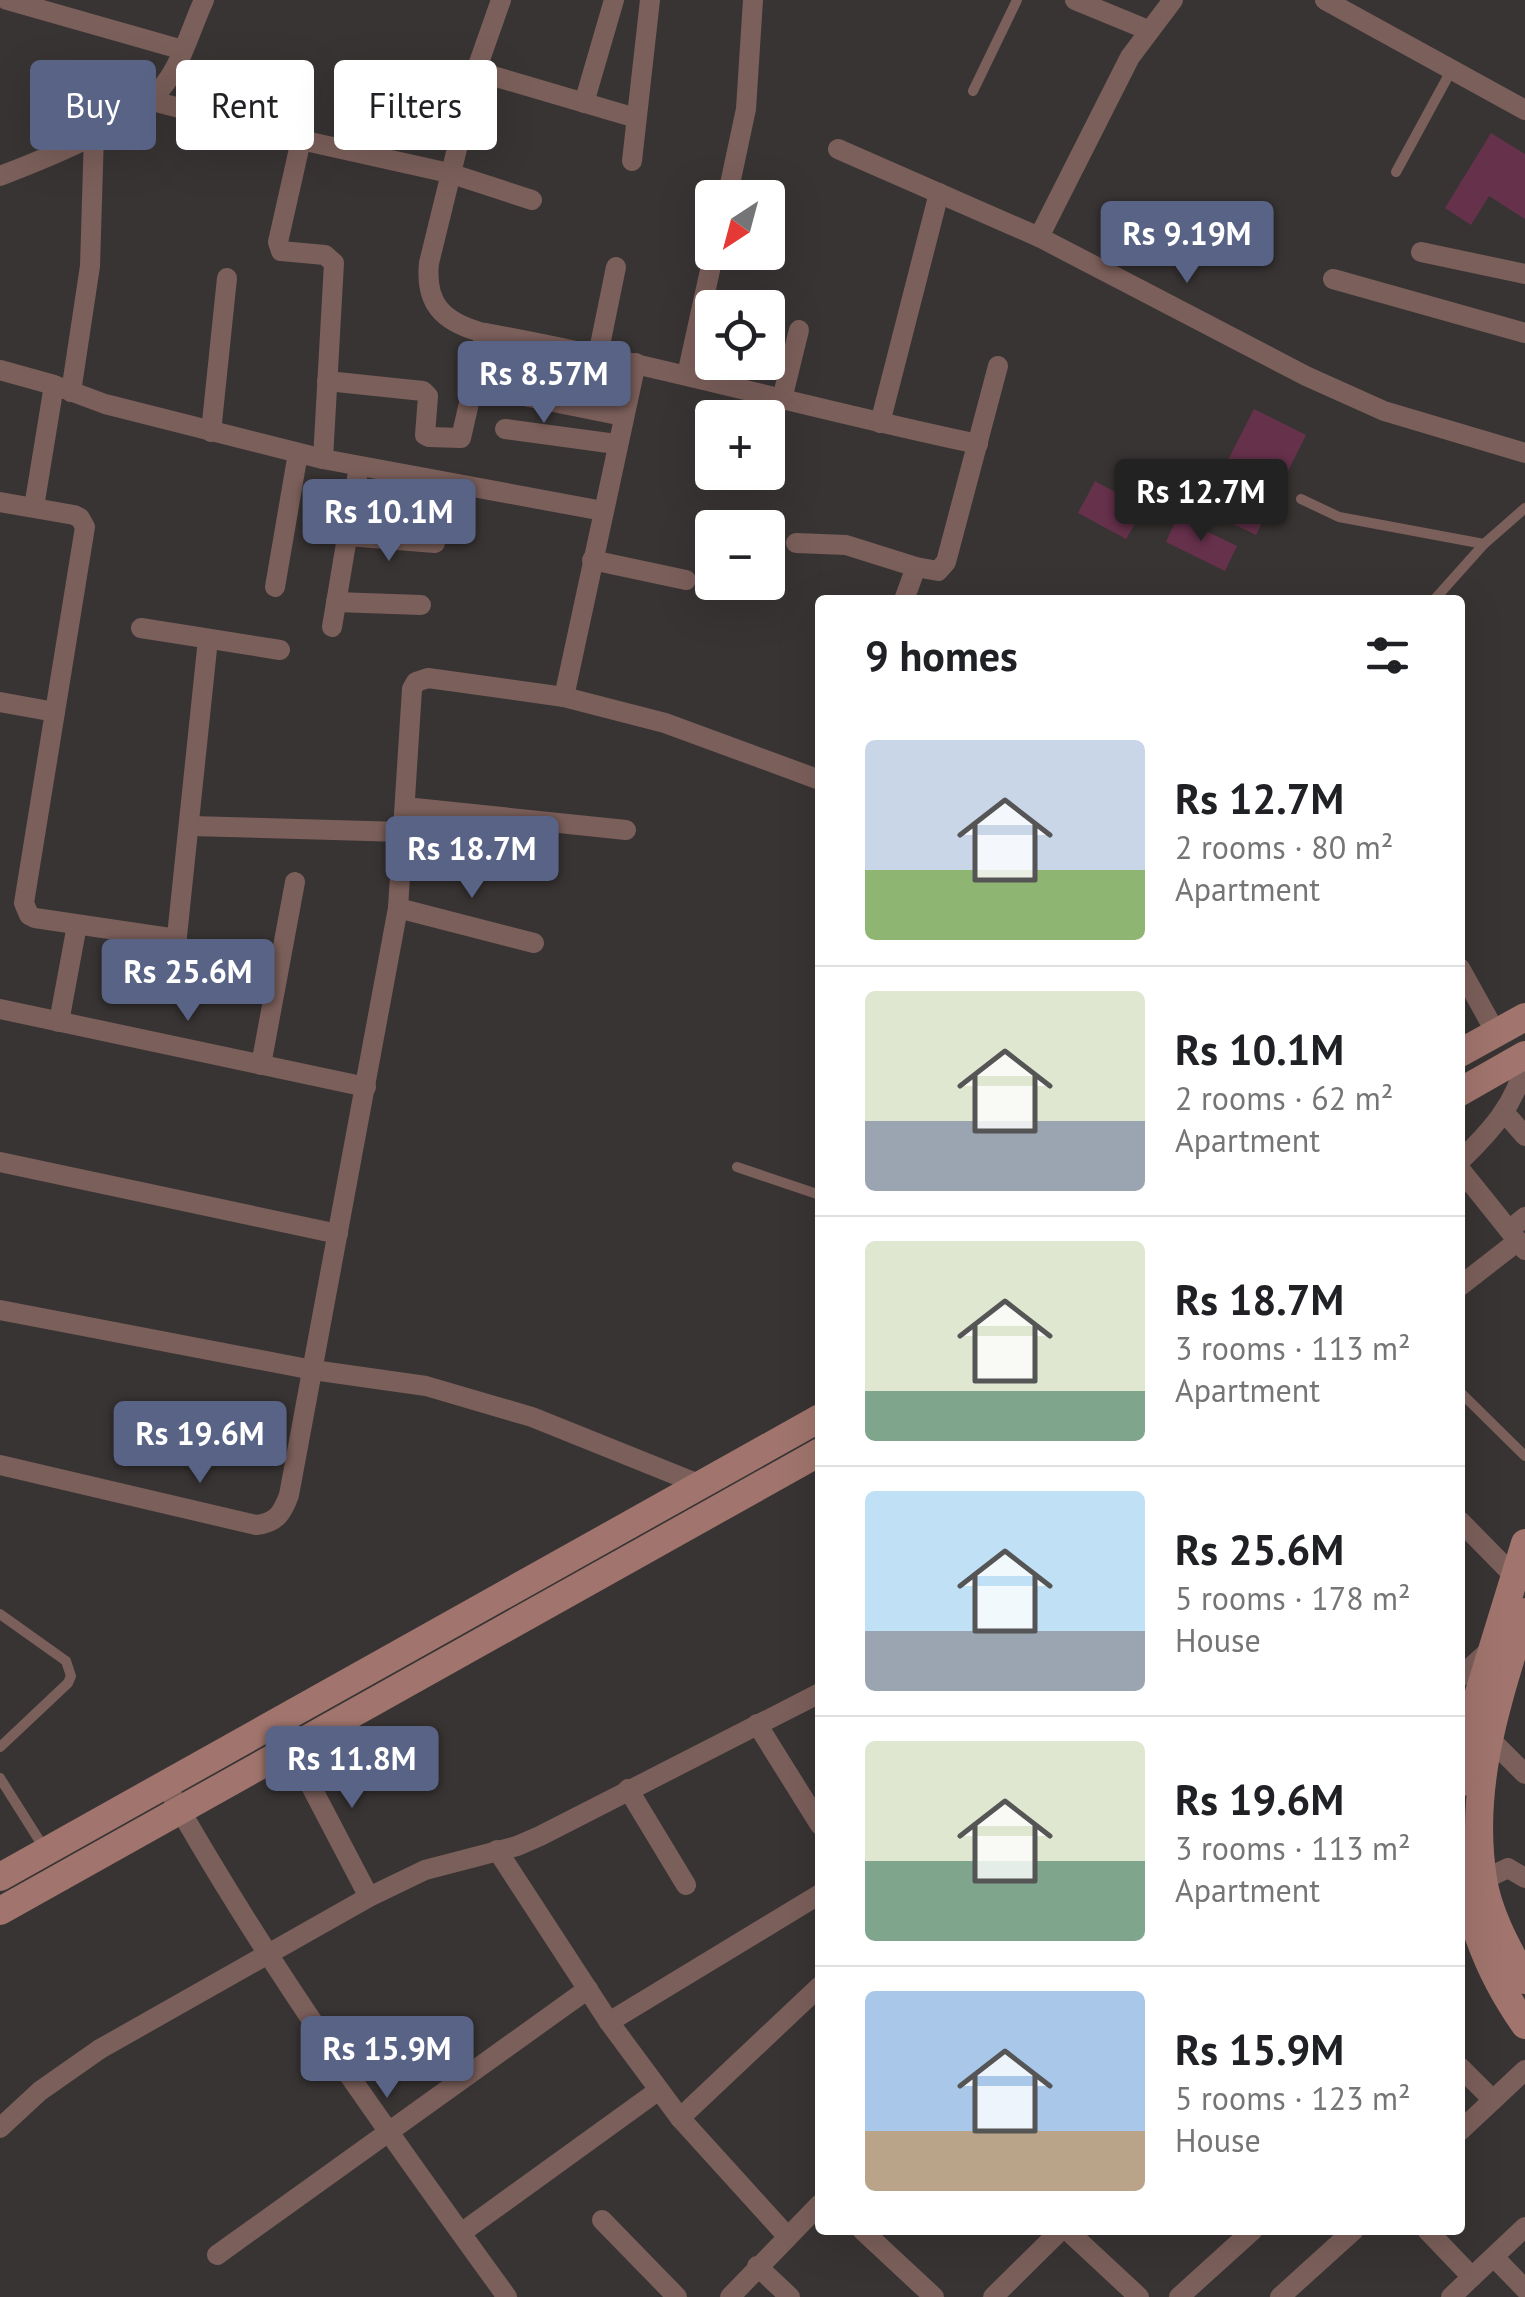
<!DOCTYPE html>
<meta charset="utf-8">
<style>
body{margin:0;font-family:"PT Sans",sans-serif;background:#f6f6f6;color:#202124;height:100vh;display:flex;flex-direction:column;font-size:38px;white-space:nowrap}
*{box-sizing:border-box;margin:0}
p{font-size:32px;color:#757577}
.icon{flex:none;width:55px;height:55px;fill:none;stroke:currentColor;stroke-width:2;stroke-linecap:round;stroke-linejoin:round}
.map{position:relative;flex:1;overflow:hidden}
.panel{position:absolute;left:815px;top:595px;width:650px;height:1640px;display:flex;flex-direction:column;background:#fff;border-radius:10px;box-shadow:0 10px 40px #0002}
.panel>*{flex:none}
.banner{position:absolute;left:30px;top:60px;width:635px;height:90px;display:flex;gap:20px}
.needle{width:65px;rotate:216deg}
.tools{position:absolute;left:695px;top:180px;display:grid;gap:20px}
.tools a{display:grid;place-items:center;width:90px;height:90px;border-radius:10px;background:#fff;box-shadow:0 10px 40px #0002;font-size:50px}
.price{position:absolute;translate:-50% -85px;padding:0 22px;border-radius:10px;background:#596386;color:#fff;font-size:32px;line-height:65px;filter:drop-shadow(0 2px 5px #0008)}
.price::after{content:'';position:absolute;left:50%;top:60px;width:30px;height:22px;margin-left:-15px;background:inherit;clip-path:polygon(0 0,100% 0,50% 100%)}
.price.active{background:#222;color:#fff}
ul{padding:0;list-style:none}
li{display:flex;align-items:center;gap:30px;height:250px;padding:0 50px}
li+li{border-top:2px solid #e0e0e0}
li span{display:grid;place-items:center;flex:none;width:280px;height:200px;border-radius:10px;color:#555}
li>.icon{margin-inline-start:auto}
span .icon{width:120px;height:120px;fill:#fffc;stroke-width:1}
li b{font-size:42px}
h2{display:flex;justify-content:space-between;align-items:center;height:120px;padding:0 50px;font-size:42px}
.pill{padding:0 35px;border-radius:10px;background:#fff;box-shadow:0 10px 40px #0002;font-size:35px;line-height:90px}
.pill.active{background:#596386;color:#fff}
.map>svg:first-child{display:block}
</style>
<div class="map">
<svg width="1525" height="2297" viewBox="0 0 1525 2297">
<rect width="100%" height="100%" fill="#393434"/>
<g fill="#66314b">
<polygon points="1491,133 1525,154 1525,219 1489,196 1471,225 1445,208"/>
<polygon points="1254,409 1306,435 1256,535 1203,509"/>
<polygon points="1095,481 1144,508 1126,539 1078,513"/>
<polygon points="1177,517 1237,546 1225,571 1166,542"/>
</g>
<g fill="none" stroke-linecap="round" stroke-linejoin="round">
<g stroke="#7b5f5a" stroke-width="10">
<polyline points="973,91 1017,0"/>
<polyline points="1396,172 1452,69"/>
<polyline points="1301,499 1339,517 1484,544"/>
<polyline points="1434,600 1484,544 1525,508"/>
<polyline points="737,1167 820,1195"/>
<polyline points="1460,1392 1525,1456"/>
<polyline points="0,1614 66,1661 71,1676 68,1683 0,1747"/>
<polyline points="0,1778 46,1851"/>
</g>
<g stroke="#7b5f5a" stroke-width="20">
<polyline points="7,0 183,50"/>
<path d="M 501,0 L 476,71 L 429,263 C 425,303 442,321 480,332 C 647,362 811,409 978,444"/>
<polyline points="1075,0 1148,30"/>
<polyline points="1325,0 1525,110"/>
<polyline points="476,71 636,118"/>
<polyline points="149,100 301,140 449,173 532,200"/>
<polyline points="584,103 614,0"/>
<polyline points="301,140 278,242 281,251 325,255 334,263 323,459"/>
<polyline points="838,149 1039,237 1306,376 1384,411 1525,453"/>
<polyline points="632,161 650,0"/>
<path d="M 0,176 C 47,158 133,124 164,85 C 183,60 191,28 204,0"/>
<polyline points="727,198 746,109 753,0"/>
<polyline points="1039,237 1130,57 1173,0"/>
<polyline points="1421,252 1525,274"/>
<polyline points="1333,279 1525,333"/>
<polyline points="598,355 616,267"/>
<polyline points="0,370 54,385 105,404 323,459 603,511"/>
<polyline points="687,375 714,252"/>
<polyline points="327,381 423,391 428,396 425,435 429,437 461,438 485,333"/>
<polyline points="474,386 623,416"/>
<polyline points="71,392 90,266 94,134"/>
<polyline points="782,399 799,330"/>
<polyline points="880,423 939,193"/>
<polyline points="505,429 616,444"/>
<polyline points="211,432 227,278"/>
<polyline points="0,502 74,515 80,518 85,527 24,903 29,915 35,918 177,939"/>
<polyline points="34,507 54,385"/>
<polyline points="347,536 435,543"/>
<polyline points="796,543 846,545 916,567"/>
<polyline points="592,560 686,580"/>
<polyline points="275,587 298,453"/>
<polyline points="904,600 916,567 938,571 946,562 998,366"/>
<polyline points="336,602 421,605"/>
<polyline points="332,627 359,466"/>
<polyline points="141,628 280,650"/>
<polyline points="564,697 665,723 820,780"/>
<polyline points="0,702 55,712"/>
<polyline points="405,807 626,830"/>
<polyline points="190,826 403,832"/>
<polyline points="398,908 534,943"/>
<polyline points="1460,968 1496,1033"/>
<polyline points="172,984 208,639"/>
<polyline points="0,1009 366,1087"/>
<polyline points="59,1022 77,925"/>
<polyline points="261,1065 295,882"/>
<polyline points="1504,1112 1525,1136"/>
<path d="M 1460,1161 C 1490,1132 1517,1103 1525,1061"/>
<polyline points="0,1162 338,1234"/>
<polyline points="1460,1169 1525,1250"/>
<polyline points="1509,1230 1525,1217"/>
<polyline points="1460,1286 1518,1241"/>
<polyline points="0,1310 313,1370 426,1386 532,1417 701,1485"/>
<path d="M 0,1465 L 256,1525 C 276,1523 282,1514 289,1495 L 398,908 L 412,689 L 416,682 L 428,678 L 564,697 L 636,363"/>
<polyline points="1460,1521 1515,1577"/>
<polyline points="1460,1677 1491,1649"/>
<polyline points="757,1724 820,1825"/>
<polyline points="1478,1737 1498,1747 1525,1774"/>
<polyline points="291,1748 369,1897"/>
<path d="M 166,1785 C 266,1964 387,2131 507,2297"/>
<polyline points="628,1789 686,1885"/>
<polyline points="497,1850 609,2022 680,2118 787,2236"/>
<polyline points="1483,1880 1508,1868 1525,1878"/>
<polyline points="609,2022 820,1894"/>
<polyline points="1460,2067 1493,2100"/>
<polyline points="680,2118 820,1986"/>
<polyline points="0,2128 40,2091 100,2049 369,1897 425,1870 517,1846 540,1836 820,1693"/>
<polyline points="1460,2131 1525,2070"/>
<polyline points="602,2220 677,2297"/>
<polyline points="862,2230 934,2297"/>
<polyline points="1067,2230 1139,2297"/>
<polyline points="1427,2230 1472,2277 1451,2297"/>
<polyline points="461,2233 659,2090"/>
<polyline points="217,2255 588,1989"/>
<polyline points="1494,2257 1525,2289"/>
<polyline points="757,2266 790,2297"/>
<polyline points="1472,2277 1525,2227"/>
<polyline points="730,2297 820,2204"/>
<polyline points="993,2297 1061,2230"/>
<polyline points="1179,2297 1253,2230"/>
<polyline points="1280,2297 1354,2230"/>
</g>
<g stroke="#a1756d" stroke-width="28">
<polyline points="1460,1053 1525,1017"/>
<polyline points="1460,1092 1525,1055"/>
<path d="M 1525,1612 C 1498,1700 1468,1785 1483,1879 C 1488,1914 1508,1949 1525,1980"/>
<polyline points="1460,1783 1469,1725 1525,1543"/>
<path d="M 1460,1842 C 1464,1909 1486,1970 1525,2025"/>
<polyline points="0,1877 820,1418"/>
<polyline points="0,1911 820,1452"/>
</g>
</g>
</svg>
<div class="tools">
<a><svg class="needle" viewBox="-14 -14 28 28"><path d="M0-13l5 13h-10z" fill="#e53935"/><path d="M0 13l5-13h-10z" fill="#757577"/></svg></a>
<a><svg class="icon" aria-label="locate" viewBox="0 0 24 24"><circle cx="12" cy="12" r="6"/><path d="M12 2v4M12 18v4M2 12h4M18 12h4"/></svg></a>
<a>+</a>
<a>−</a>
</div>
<b class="price" style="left:1187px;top:286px">Rs 9.19M</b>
<b class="price" style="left:544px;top:426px">Rs 8.57M</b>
<b class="price active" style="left:1201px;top:544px">Rs 12.7M</b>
<b class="price" style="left:389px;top:564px">Rs 10.1M</b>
<b class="price" style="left:472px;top:901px">Rs 18.7M</b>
<b class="price" style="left:188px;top:1024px">Rs 25.6M</b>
<b class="price" style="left:200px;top:1486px">Rs 19.6M</b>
<b class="price" style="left:352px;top:1811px">Rs 11.8M</b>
<b class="price" style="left:387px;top:2101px">Rs 15.9M</b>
<div class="banner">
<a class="pill active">Buy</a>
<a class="pill">Rent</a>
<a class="pill">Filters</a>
</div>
<section class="panel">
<h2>9 homes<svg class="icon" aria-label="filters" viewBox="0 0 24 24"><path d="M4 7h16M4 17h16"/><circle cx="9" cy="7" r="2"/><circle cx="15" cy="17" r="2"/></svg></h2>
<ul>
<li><span style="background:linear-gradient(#c9d6e8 65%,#8fb573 0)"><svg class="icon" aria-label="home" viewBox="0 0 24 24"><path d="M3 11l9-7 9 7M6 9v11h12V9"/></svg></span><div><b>Rs 12.7M</b><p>2 rooms · 80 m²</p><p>Apartment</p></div></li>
<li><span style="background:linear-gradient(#dfe7d0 65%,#9aa5b1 0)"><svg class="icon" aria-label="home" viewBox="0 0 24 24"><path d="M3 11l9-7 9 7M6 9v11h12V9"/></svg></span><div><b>Rs 10.1M</b><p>2 rooms · 62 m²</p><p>Apartment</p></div></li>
<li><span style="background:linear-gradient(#dfe7d0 75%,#7fa58c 0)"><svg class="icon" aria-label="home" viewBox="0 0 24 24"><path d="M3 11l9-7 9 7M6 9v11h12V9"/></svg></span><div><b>Rs 18.7M</b><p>3 rooms · 113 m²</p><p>Apartment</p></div></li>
<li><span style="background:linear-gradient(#bfe0f5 70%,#9aa5b1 0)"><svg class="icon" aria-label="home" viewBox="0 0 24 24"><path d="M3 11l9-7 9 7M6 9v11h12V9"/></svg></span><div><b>Rs 25.6M</b><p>5 rooms · 178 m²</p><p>House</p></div></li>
<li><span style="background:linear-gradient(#dfe7d0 60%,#7fa58c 0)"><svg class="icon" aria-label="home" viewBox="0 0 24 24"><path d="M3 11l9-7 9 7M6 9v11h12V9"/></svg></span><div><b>Rs 19.6M</b><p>3 rooms · 113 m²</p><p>Apartment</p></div></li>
<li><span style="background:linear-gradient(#a9c7e8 70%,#b9a48a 0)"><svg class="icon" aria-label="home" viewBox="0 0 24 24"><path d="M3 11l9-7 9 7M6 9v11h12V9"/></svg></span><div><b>Rs 15.9M</b><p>5 rooms · 123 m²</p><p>House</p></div></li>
</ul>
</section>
</div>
